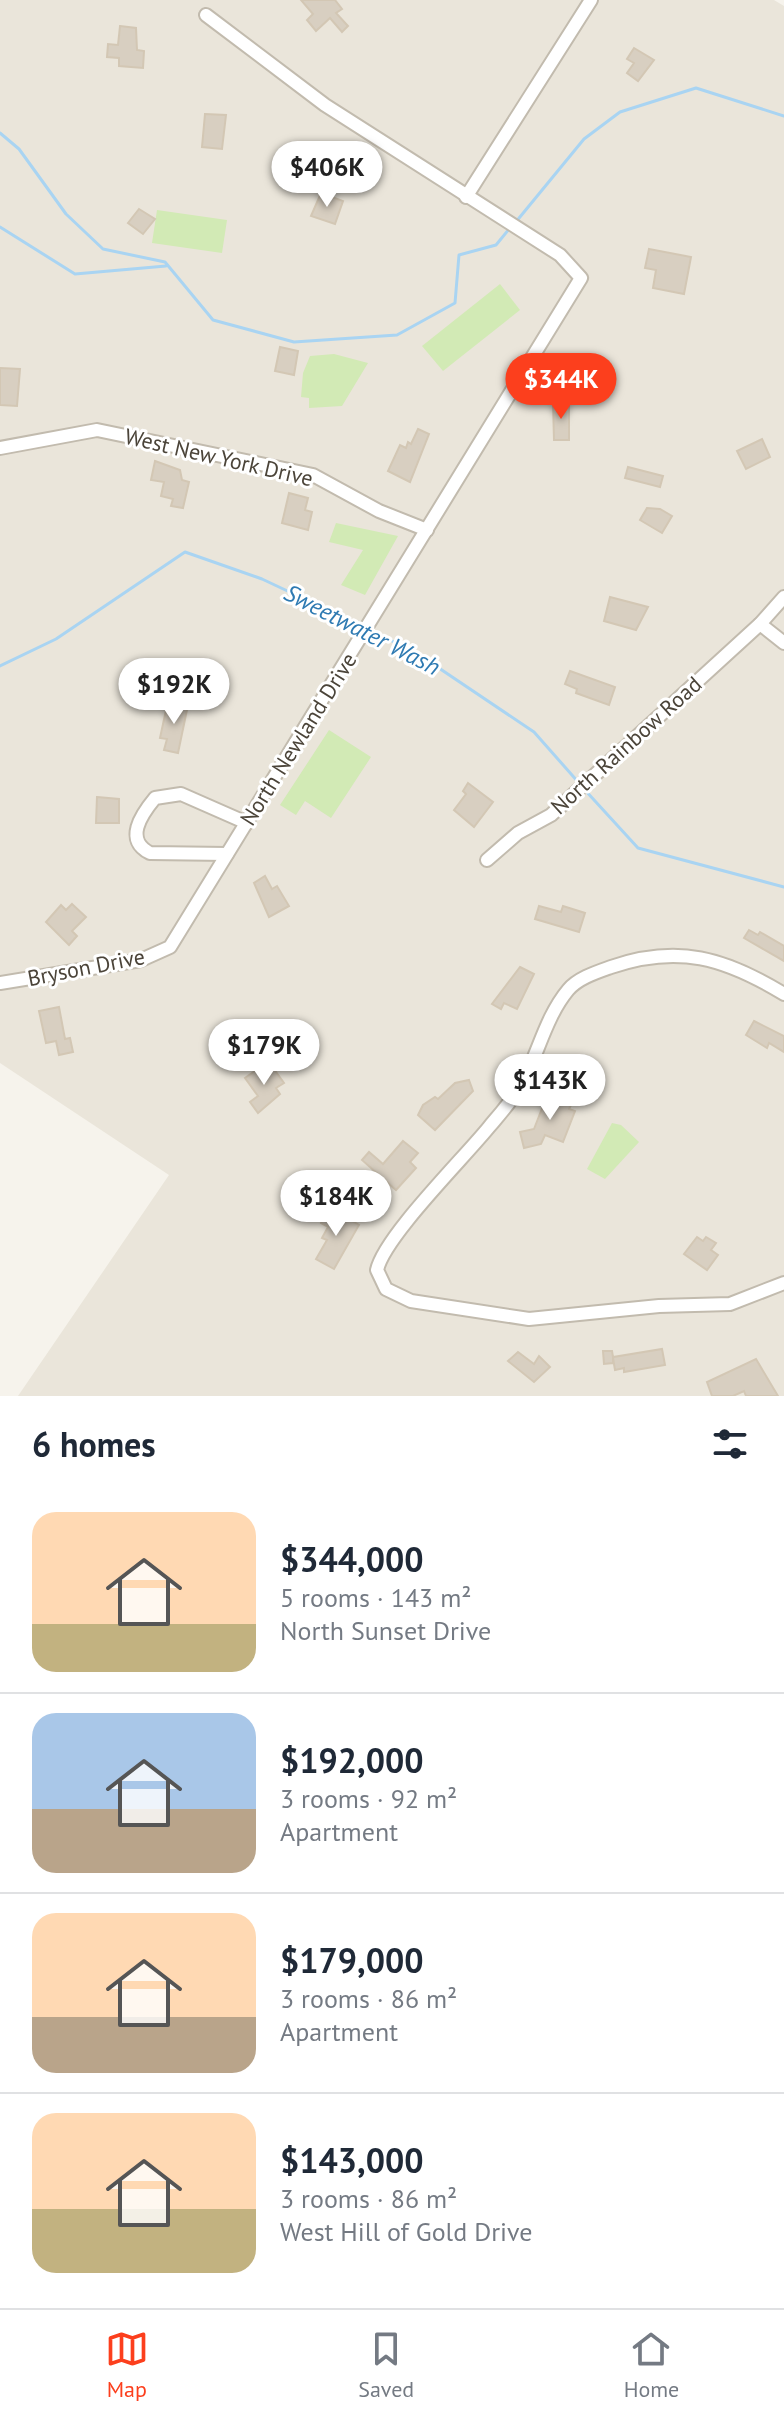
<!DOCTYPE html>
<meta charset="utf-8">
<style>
body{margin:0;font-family:"PT Sans",sans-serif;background:#f2f2f3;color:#1f2937;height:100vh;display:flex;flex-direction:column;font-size:30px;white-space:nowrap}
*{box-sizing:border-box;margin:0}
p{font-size:26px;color:#747a83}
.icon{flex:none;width:44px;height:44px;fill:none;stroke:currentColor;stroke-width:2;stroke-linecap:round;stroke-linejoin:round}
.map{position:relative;height:1396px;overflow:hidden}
.panel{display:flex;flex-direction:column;background:#fff;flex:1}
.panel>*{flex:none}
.price{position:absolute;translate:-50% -68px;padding:0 18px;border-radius:28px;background:#fff;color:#222;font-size:26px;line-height:52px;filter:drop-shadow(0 2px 4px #0008)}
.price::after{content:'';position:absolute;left:50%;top:48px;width:24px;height:18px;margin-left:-12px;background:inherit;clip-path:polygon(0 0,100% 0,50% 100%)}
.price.active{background:#fc3f1d;color:#fff}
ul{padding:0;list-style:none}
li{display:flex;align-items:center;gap:24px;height:200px;padding:0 32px}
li+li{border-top:2px solid #e0e1e3}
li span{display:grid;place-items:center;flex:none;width:224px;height:160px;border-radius:24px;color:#555}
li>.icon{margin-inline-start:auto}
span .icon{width:96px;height:96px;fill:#fffc;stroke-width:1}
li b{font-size:34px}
h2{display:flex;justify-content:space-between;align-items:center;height:96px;padding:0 32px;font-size:34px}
.dock{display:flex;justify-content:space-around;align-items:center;height:112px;border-top:2px solid #e0e1e3;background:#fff;font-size:22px;color:#747a83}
.dock a{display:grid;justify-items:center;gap:4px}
.dock .active{color:#fc3f1d}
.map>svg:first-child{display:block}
</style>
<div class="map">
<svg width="784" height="1396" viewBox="0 0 784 1396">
<rect width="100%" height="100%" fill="#f6f3ec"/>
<polygon fill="#eae5da" points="0,0 774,0 784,6 784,1396 18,1396 169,1175 0,1063"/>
<g fill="#d2eab5">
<polygon points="157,210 227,220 222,253 152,243"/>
<polygon points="500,284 520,310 443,371 422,346"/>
<polygon points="334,354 368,363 342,406 309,408 309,398 301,397 303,373 310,356"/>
<polygon points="336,523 398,536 365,595 341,585 363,550 329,542"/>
<polygon points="329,730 371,757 331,818 305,801 296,815 280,805"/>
<polygon points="612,1123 621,1125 639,1142 605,1179 587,1169"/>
</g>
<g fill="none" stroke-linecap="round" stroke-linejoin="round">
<g stroke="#a9d4f2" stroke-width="3">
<polyline points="0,133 19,149 66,214 103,249 165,262 213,320 294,342 397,335 455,303 459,255 496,245 510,228"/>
<polyline points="515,223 584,139 620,112 696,88 784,116"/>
<polyline points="0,227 75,274 166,266"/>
<polyline points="371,630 421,656 534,732 579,783"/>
<polyline points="0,666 56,639 185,552 262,579 364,627"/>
<polyline points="584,789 638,848 784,887"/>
</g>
</g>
<g fill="#d8cfc1" stroke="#d3c7b4" stroke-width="2">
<polygon points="301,0 335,0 342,9 336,13 348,26 342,32 330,18 316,31 307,20 313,14"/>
<polygon points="120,26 136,28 137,50 144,51 143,68 119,66 119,58 107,57 108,44 118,45"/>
<polygon points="634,48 654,60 638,81 627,73 634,63 627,59"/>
<polygon points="205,114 226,115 222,149 202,147"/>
<polygon points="321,193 343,201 335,224 311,216"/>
<polygon points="139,209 155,219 143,234 128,223"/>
<polygon points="649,249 691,257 684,294 653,288 656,270 645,268"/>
<polygon points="280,347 298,351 294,375 275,371"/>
<polygon points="0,368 20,369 17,406 0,405"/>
<polygon points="569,402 569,440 554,440 553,403"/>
<polygon points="418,429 429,434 410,482 388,471 400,445 406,448 408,442 411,444"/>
<polygon points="762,439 770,457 746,469 737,451"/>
<polygon points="155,461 180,470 182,480 189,482 183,508 171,506 173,499 161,496 164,482 151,480"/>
<polygon points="628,467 663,476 660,487 625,478"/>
<polygon points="289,493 308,498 305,510 312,512 308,530 282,523"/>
<polygon points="647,508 660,509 672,516 662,533 640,520"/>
<polygon points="610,597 648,607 636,630 604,621"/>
<polygon points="570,671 615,687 609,705 576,693 577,689 565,684"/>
<polygon points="168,701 188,705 178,753 164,750 167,739 160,738"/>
<polygon points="468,783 493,802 474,827 454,810 466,794 463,791"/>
<polygon points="97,797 119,799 119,823 96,823"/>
<polygon points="265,876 272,889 277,886 289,906 269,917 254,883"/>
<polygon points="72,904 86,917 72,931 77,936 69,945 46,922 61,905 66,910"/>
<polygon points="539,906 561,912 563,906 585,913 579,932 535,919"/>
<polygon points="749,930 758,935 760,932 784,946 784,961 744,938"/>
<polygon points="520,967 534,974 517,1009 504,1003 501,1009 492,1004"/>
<polygon points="59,1007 65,1039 70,1038 73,1052 59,1055 56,1041 46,1043 39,1011"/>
<polygon points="754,1021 784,1036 784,1052 769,1043 767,1048 746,1035"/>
<polygon points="271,1065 284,1083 276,1088 280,1094 258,1113 250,1102 258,1096 245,1078 262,1066 265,1069"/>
<polygon points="469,1080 473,1091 435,1130 418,1115 423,1105 435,1097 438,1099 455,1083"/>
<polygon points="548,1093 572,1103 569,1109 575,1111 563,1142 545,1135 541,1144 524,1148 520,1132 534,1129"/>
<polygon points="403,1141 418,1153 410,1162 416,1168 396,1190 362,1160 369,1152 383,1164"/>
<polygon points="329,1208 359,1225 334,1269 316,1259 327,1240 322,1238 328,1227 321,1223"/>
<polygon points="697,1237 703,1241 706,1237 716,1243 711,1250 718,1255 707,1270 684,1254"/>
<polygon points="662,1349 665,1365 624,1372 624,1368 615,1370 613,1358 613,1363 604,1364 603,1351 612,1351 613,1357"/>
<polygon points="518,1352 534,1364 539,1356 550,1367 534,1382 508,1361"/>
<polygon points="756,1359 778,1396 746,1396 744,1391 733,1396 712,1396 707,1382"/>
</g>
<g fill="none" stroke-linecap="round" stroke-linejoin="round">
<g stroke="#c2bbae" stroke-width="16">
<g id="minor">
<polyline points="466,197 591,0"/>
<polyline points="0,448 97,430 313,475 379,511 427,530"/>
<polyline points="760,624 784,643"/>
<path d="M 227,854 L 150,853 C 124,840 141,815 155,798 L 181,794 L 247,823"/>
<polyline points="487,860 518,833 551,815 760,624 784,597"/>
<polyline points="0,983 141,960 170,947 581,278 560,255 325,105 206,15"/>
<path d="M 784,994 C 725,958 678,944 611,967 C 597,972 578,978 568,990 C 544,1019 538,1057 519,1088 C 511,1102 499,1115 489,1127 C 464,1158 384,1237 377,1270 L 386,1289 L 411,1301 L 529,1319 L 659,1306 L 730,1304 L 784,1283"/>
</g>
</g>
<use href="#minor" stroke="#fff" stroke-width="12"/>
</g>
<g text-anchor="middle" stroke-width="6" stroke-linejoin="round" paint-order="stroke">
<g font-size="22" fill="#4b4439" stroke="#fff">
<text transform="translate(219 457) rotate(13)" y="8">West New York Drive</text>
<text transform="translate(298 739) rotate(-58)" y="8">North Newland Drive</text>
<text transform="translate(626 745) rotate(-42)" y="8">North Rainbow Road</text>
<text transform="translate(86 967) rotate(-11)" y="8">Bryson Drive</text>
</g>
<g font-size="24" font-style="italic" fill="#2e7ab2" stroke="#fff">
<text transform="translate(362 630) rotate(27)" y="8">Sweetwater Wash</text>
</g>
</g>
</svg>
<b class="price" style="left:327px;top:209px">$406K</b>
<b class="price active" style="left:561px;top:421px">$344K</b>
<b class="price" style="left:174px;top:726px">$192K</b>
<b class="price" style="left:264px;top:1087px">$179K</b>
<b class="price" style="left:550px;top:1122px">$143K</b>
<b class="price" style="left:336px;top:1238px">$184K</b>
</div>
<section class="panel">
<h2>6 homes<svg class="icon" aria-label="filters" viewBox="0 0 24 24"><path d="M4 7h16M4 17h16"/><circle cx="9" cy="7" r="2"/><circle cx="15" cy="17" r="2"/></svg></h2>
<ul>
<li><span style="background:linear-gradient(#ffd9b3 70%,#c2b280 0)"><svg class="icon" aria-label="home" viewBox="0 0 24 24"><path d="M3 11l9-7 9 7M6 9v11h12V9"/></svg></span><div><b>$344,000</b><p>5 rooms · 143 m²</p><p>North Sunset Drive</p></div></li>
<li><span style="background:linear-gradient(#a9c7e8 60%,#b9a48a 0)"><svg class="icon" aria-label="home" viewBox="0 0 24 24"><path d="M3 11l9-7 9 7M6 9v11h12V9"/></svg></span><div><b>$192,000</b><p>3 rooms · 92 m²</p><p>Apartment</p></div></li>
<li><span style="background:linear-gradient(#ffd9b3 65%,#b9a48a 0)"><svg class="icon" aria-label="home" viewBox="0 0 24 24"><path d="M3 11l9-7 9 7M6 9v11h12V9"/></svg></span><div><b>$179,000</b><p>3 rooms · 86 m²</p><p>Apartment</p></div></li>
<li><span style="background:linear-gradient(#ffd9b3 60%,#c2b280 0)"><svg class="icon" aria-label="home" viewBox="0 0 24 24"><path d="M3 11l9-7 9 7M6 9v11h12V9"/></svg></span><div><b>$143,000</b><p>3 rooms · 86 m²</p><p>West Hill of Gold Drive</p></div></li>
</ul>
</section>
<nav class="dock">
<a class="active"><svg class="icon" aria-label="map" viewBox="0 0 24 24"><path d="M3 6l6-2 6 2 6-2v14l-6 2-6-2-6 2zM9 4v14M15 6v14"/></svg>Map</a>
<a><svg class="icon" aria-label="saved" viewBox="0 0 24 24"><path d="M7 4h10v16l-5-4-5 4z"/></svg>Saved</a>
<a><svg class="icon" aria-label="home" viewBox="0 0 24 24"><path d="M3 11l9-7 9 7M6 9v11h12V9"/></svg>Home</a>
</nav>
